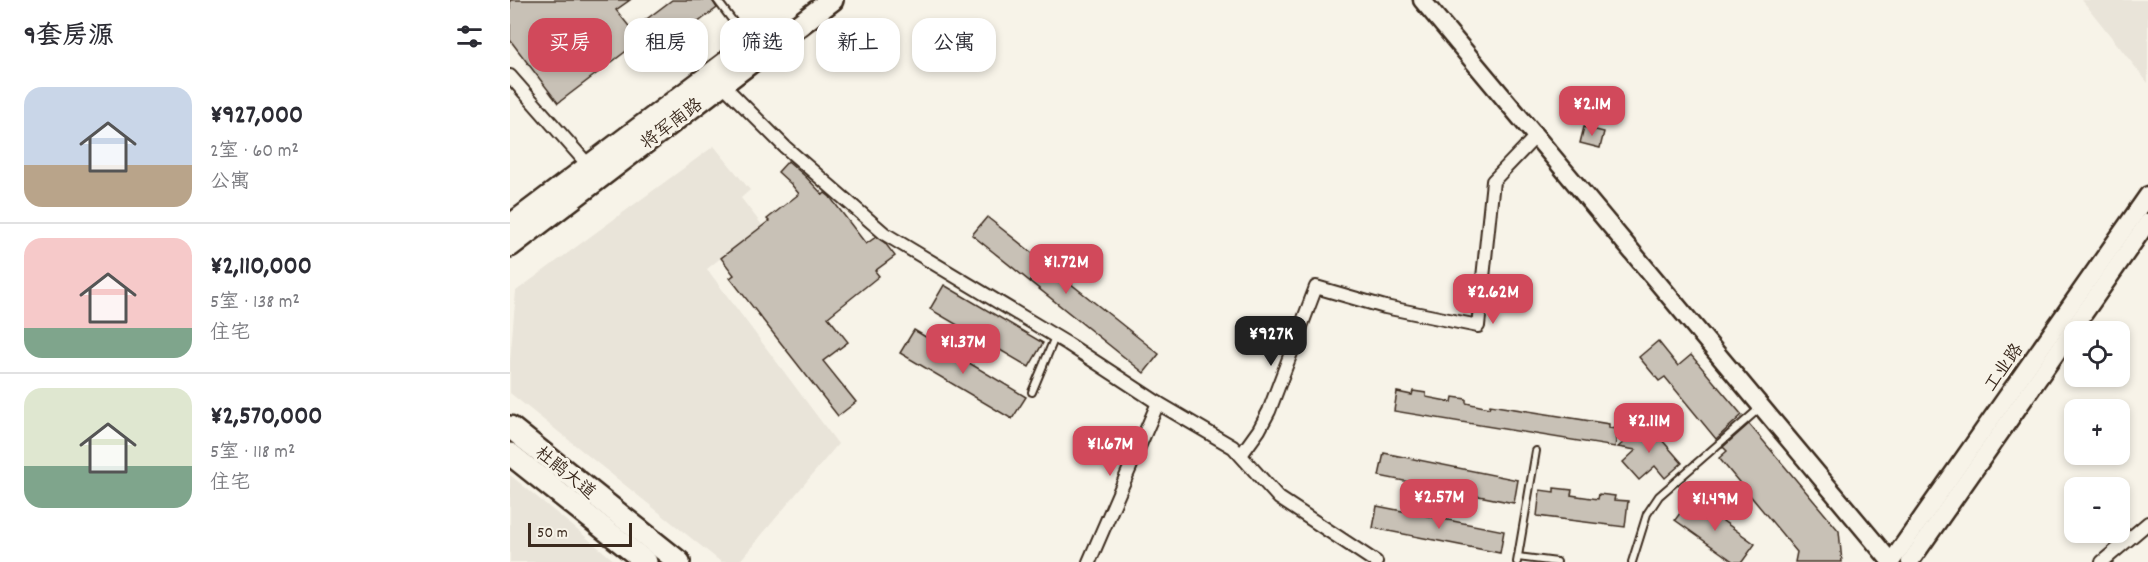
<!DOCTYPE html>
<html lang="zh">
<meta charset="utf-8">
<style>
body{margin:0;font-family:Dekko,"LXGW WenKai TC",sans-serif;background:#f7f7f7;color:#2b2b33;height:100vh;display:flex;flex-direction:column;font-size:22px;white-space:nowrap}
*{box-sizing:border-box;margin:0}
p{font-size:20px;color:#7c7c81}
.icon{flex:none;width:33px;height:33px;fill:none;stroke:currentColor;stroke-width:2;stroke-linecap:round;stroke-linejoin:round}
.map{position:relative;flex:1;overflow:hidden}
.panel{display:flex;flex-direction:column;background:#fff;width:510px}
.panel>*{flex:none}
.top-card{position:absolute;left:18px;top:18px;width:570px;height:54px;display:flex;gap:12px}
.fabs{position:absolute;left:1554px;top:321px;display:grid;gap:12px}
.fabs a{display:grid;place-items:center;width:66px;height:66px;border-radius:12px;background:#fff;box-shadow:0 3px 9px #0003;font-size:30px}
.scale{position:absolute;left:18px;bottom:15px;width:104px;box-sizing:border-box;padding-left:6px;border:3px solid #3b2a1e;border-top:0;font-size:16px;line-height:21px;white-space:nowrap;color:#3b2a1e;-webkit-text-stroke:4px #f7f3e8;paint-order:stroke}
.price{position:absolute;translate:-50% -51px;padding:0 14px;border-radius:12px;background:#d1495b;color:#fff;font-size:20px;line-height:39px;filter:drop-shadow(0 2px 3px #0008)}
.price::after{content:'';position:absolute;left:50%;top:36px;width:18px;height:14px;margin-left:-9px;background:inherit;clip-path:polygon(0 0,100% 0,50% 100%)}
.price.active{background:#222;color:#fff}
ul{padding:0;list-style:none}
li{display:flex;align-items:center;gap:18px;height:150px;padding:0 24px}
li+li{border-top:2px solid #e1e1e2}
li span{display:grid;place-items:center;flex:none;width:168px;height:120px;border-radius:18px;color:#555}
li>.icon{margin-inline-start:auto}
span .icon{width:72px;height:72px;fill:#fffc;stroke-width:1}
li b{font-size:26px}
h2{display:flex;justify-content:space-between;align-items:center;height:72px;padding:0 24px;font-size:26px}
.tag{padding:0 21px;border-radius:18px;background:#fff;box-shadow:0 3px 9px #0003;font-size:21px;line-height:54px}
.tag.active{background:#d1495b;color:#fff}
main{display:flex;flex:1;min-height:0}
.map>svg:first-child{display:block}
</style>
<main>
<section class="panel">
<h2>9套房源<svg class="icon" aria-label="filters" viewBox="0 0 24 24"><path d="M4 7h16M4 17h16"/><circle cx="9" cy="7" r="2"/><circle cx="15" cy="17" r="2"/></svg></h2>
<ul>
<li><span style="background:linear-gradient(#c9d6e8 65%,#b9a48a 0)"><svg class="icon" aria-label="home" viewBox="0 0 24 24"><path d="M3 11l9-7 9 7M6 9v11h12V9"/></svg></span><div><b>¥927,000</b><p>2室 · 60 m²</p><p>公寓</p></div></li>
<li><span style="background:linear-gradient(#f6c9c9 75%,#7fa58c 0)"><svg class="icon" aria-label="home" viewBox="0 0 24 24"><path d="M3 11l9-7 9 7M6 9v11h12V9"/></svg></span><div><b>¥2,110,000</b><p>5室 · 138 m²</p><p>住宅</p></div></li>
<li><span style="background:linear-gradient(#dfe7d0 65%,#7fa58c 0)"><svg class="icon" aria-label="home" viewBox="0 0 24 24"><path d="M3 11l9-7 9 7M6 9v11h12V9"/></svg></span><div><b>¥2,570,000</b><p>5室 · 118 m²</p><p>住宅</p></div></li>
</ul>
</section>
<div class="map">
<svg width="1638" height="562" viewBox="0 0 1638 562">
<rect width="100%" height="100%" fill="#f7f3e8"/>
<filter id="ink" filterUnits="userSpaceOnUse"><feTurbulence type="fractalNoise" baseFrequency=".0167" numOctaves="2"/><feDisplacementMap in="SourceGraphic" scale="12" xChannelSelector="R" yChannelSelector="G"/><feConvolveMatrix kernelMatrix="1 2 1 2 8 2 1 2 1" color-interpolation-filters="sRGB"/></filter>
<g filter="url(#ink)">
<g fill="#e9e4d9">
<polygon points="1572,0 1638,0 1638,83"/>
<polygon points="204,146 240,190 231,198 252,225 197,269 328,444 229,562 211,562 0,393 0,361 6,291"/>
<polygon points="0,475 60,524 106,562 0,562"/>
</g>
<g fill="#c8c1b6" stroke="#3b2a1e" stroke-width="1.5">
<polygon points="0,0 120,0 106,10 122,30 162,0 202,0 207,8 152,49 140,33 48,103 0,40"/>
<polygon points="1074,127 1094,132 1090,148 1070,143"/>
<polygon points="278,161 296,177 313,195 315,193 320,197 356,244 366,237 375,243 385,256 365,271 369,276 318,317 338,342 313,361 346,402 328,416 220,278 224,275 211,258 259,221 257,219 289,194 281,184 268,172"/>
<polygon points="477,217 649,354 634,373 462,235"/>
<polygon points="434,285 533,343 519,367 420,309"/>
<polygon points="404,330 516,397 502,419 390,353"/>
<polygon points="1148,341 1168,366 1181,355 1232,415 1206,439 1155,377 1149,381 1129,357"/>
<polygon points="903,391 916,393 916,397 942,402 943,397 956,399 956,403 979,408 980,405 1099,424 1099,428 1108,429 1105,447 884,411 887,392 902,395"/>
<polygon points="1137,423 1172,463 1155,478 1145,466 1129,480 1113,462 1126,450 1108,447"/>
<polygon points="1239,424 1329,531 1332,562 1285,562 1287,552 1209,458 1217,451 1213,447"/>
<polygon points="874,453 1008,480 1004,503 869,476"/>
<polygon points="1044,488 1062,490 1061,495 1088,499 1089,494 1105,496 1104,500 1118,501 1115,527 1027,516 1030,490 1044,492"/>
<polygon points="1181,498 1245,544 1232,562 1224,562 1165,520"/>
<polygon points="867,506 994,531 990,553 863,528"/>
</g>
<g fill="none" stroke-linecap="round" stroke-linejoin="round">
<g stroke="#3b2a1e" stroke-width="10">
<g id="lane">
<polyline points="207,0 240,44"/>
<polyline points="522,392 545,337"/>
<polyline points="1008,557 1047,562"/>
<polyline points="1007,562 1026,451"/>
<polyline points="1122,562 1137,514 1149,496 1251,407"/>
</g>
</g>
<g stroke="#3b2a1e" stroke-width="16">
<g id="street">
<polyline points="0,76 79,166"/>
<polyline points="212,84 275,147 375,234 558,344 648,403 723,447 769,498 866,562"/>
<polyline points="731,455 749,430 759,411 806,287 875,307 968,326 983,181 1026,136"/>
<polyline points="579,562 648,403"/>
<polyline points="1592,562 1638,523"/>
</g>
</g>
<g stroke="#3b2a1e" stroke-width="21">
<g id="secondary">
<polyline points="912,0 1381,562"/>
<polyline points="1381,562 1638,195"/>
<polyline points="1400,562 1638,222"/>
</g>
</g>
<g stroke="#3b2a1e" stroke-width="26">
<g id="highway">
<polyline points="0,226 233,50"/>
<polyline points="0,246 322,0"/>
<polyline points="0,427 169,562"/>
<polyline points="0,454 136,562"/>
</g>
</g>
<use href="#lane" stroke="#f7f3e8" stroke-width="6"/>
<use href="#street" stroke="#f7f3e8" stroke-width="12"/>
<use href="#secondary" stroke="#f7f3e8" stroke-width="16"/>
<use href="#highway" stroke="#f7f3e8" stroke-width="21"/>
</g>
</g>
<g text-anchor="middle" stroke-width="6" stroke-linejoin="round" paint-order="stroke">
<g font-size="18" fill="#3b2a1e" stroke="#f7f3e8">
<text transform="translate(161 123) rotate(-37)" y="6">将军南路</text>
<text transform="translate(1493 367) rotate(-55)" y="6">工业路</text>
<text transform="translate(56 472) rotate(39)" y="6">杜鹃大道</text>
</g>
</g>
</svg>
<div class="fabs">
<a><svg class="icon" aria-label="locate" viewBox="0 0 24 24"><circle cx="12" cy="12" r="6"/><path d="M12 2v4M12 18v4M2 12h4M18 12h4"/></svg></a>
<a>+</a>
<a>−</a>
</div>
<div class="scale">50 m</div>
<b class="price" style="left:1082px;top:137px">¥2.1M</b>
<b class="price" style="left:556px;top:295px">¥1.72M</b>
<b class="price" style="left:983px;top:325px">¥2.62M</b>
<b class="price active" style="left:761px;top:367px">¥927K</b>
<b class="price" style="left:453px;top:375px">¥1.37M</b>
<b class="price" style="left:1139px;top:454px">¥2.11M</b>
<b class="price" style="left:600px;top:477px">¥1.67M</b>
<b class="price" style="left:929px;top:530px">¥2.57M</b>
<b class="price" style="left:1205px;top:532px">¥1.49M</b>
<div class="top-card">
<a class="tag active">买房</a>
<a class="tag">租房</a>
<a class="tag">筛选</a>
<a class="tag">新上</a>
<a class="tag">公寓</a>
</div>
</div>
</main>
